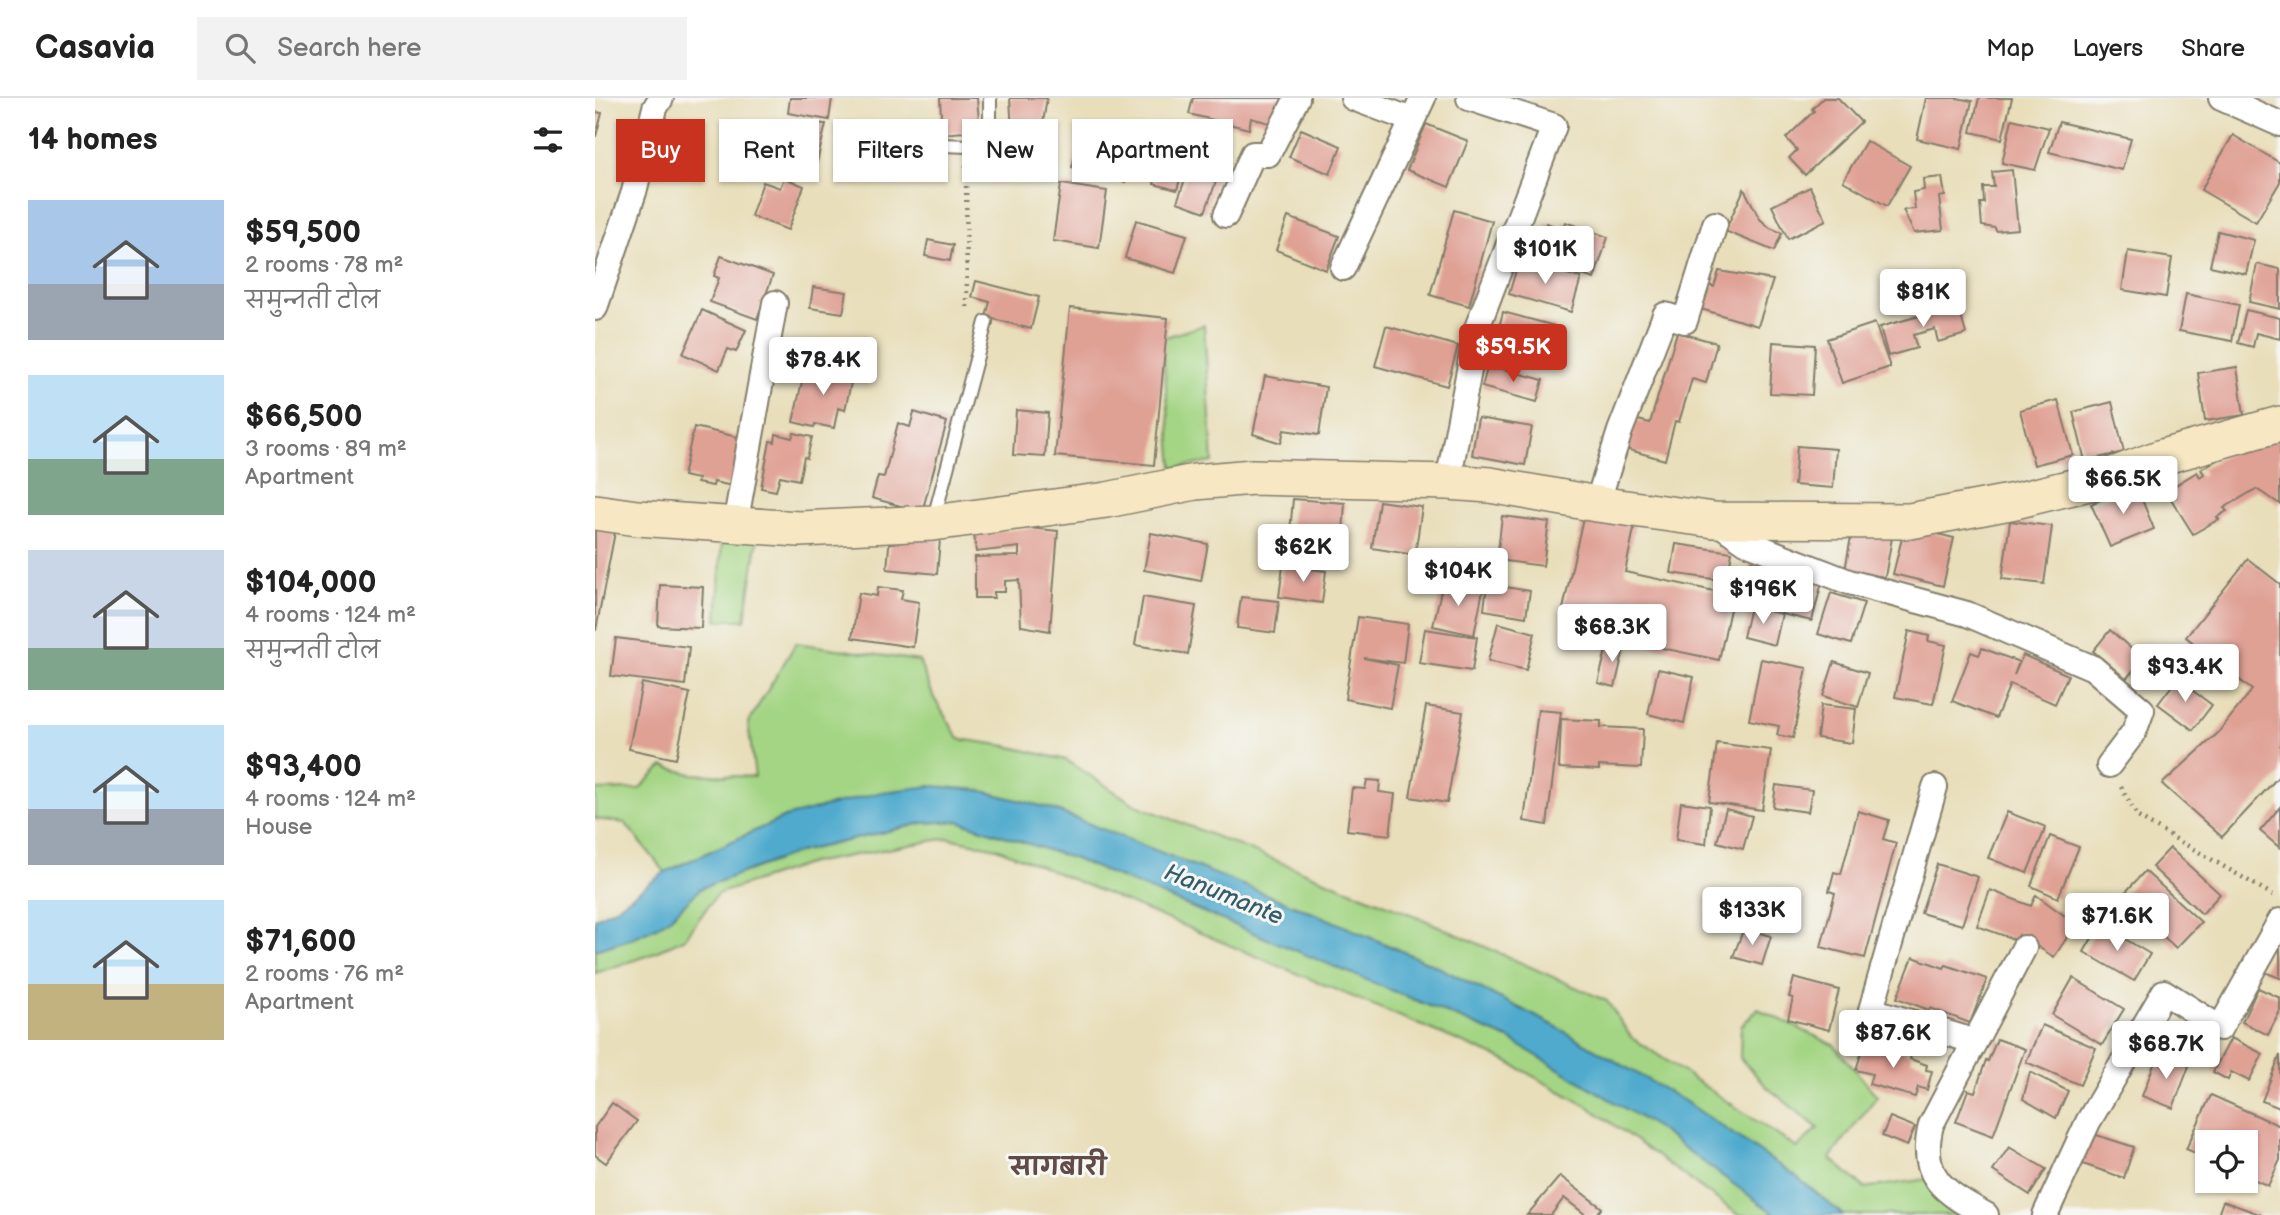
<!DOCTYPE html>
<meta charset="utf-8">
<style>
body{margin:0;font-family:"Balsamiq Sans","Playpen Sans Deva",sans-serif;background:#f2f2f2;color:#222;height:100vh;display:flex;flex-direction:column;font-size:26px;white-space:nowrap}
*{box-sizing:border-box;margin:0}
p{font-size:23px;color:#767676}
.icon{flex:none;width:38px;height:38px;fill:none;stroke:currentColor;stroke-width:2;stroke-linecap:round;stroke-linejoin:round}
.map{position:relative;flex:1;overflow:hidden}
.drawer{display:flex;flex-direction:column;background:#fff;width:595px}
.drawer>*{flex:none}
.banner{position:absolute;left:21px;top:21px;width:665px;height:63px;display:flex;gap:14px}
.tools{position:absolute;left:1600px;top:1032px;display:grid;gap:14px}
.tools a{display:grid;place-items:center;width:63px;height:63px;border-radius:0px;background:#fff;box-shadow:0 2px 5px #0004;font-size:35px}
.price{position:absolute;translate:-50% -60px;padding:0 16px;border-radius:7px;background:#fff;color:#222;font-size:23px;line-height:46px;filter:drop-shadow(0 2px 4px #0008)}
.price::after{content:'';position:absolute;left:50%;top:42px;width:21px;height:16px;margin-left:-10px;background:inherit;clip-path:polygon(0 0,100% 0,50% 100%)}
.price.active{background:#c8321e;color:#fff}
ul{padding:0;list-style:none}
li{display:flex;align-items:center;gap:21px;height:175px;padding:0 28px}
li span{display:grid;place-items:center;flex:none;width:196px;height:140px;border-radius:0px;color:#555}
li>.icon{margin-inline-start:auto}
span .icon{width:84px;height:84px;fill:#fffc;stroke-width:1}
li b{font-size:30px}
h2{display:flex;justify-content:space-between;align-items:center;height:84px;padding:0 28px;font-size:30px}
.pill{padding:0 24px;border-radius:0px;background:#fff;box-shadow:0 2px 5px #0004;font-size:24px;line-height:63px}
.pill.active{background:#c8321e;color:#fff}
header{display:flex;align-items:center;gap:42px;box-sizing:border-box;height:98px;padding:0 35px;background:#fff;border-bottom:2px solid #e0e0e0}
header strong{font-size:33px}
nav{display:flex;gap:38px;margin-inline-start:auto;font-size:24px}
.search{width:490px;height:63px;background:#f2f2f2;display:flex;align-items:center;gap:18px;box-sizing:border-box;padding:0 24px;border-radius:0px;color:#767676;font-size:26px}
main{display:flex;flex:1;min-height:0}
.map>svg:first-child{display:block}
</style>
<header>
<strong>Casavia</strong>
<div class="search"><svg class="icon" aria-label="search" viewBox="0 0 24 24"><circle cx="10" cy="10" r="6"/><path d="M15 15l6 6"/></svg>Search here</div>
<nav><a>Map</a><a>Layers</a><a>Share</a></nav>
</header>
<main>
<section class="drawer">
<h2>14 homes<svg class="icon" aria-label="filters" viewBox="0 0 24 24"><path d="M4 7h16M4 17h16"/><circle cx="9" cy="7" r="2"/><circle cx="15" cy="17" r="2"/></svg></h2>
<ul>
<li><span style="background:linear-gradient(#a9c7e8 60%,#9aa5b1 0)"><svg class="icon" aria-label="home" viewBox="0 0 24 24"><path d="M3 11l9-7 9 7M6 9v11h12V9"/></svg></span><div><b>$59,500</b><p>2 rooms · 78 m²</p><p>समुन्नती टोल</p></div></li>
<li><span style="background:linear-gradient(#bfe0f5 60%,#7fa58c 0)"><svg class="icon" aria-label="home" viewBox="0 0 24 24"><path d="M3 11l9-7 9 7M6 9v11h12V9"/></svg></span><div><b>$66,500</b><p>3 rooms · 89 m²</p><p>Apartment</p></div></li>
<li><span style="background:linear-gradient(#c9d6e8 70%,#7fa58c 0)"><svg class="icon" aria-label="home" viewBox="0 0 24 24"><path d="M3 11l9-7 9 7M6 9v11h12V9"/></svg></span><div><b>$104,000</b><p>4 rooms · 124 m²</p><p>समुन्नती टोल</p></div></li>
<li><span style="background:linear-gradient(#bfe0f5 60%,#9aa5b1 0)"><svg class="icon" aria-label="home" viewBox="0 0 24 24"><path d="M3 11l9-7 9 7M6 9v11h12V9"/></svg></span><div><b>$93,400</b><p>4 rooms · 124 m²</p><p>House</p></div></li>
<li><span style="background:linear-gradient(#bfe0f5 60%,#c2b280 0)"><svg class="icon" aria-label="home" viewBox="0 0 24 24"><path d="M3 11l9-7 9 7M6 9v11h12V9"/></svg></span><div><b>$71,600</b><p>2 rooms · 76 m²</p><p>Apartment</p></div></li>
</ul>
</section>
<div class="map">
<svg width="1685" height="1117" viewBox="0 0 1685 1117">
<rect width="100%" height="100%" fill="#f6f6f2"/>
<filter id="ink" filterUnits="userSpaceOnUse"><feTurbulence type="fractalNoise" baseFrequency=".0143" numOctaves="2"/><feDisplacementMap in="SourceGraphic" scale="14" xChannelSelector="R" yChannelSelector="G"/><feConvolveMatrix kernelMatrix="1 2 1 2 8 2 1 2 1" color-interpolation-filters="sRGB"/></filter>
<filter id="wash" filterUnits="userSpaceOnUse"><feTurbulence type="fractalNoise" baseFrequency=".00686" numOctaves="4" result="noise"/><feDisplacementMap in="SourceGraphic" scale="28" xChannelSelector="R" yChannelSelector="G"/><feGaussianBlur stdDeviation="1.57" result="paint"/><feColorMatrix in="noise" values="0 0 0 0 0 0 0 0 0 0 0 0 0 0 0 0 0 1.4 0 .05"/><feComposite in="paint" operator="in"/></filter>
<g filter="url(#wash)">
<rect width="100%" height="100%" fill="#e8deba"/>
<g fill="#a4d584" stroke="#607850" stroke-width="2">
<polygon points="609,227 618,364 578,370 567,240"/>
<polygon points="163,439 150,522 122,522 127,440"/>
<polygon points="201,545 324,563 339,600 364,641 412,648 471,662 539,706 823,819 1012,903 1036,939 1202,1050 1223,1030 1173,990 1145,960 1146,928 1163,911 1239,947 1282,998 1235,1060 1270,1090 1332,1081 1371,1117 1248,1117 1203,1080 1091,1004 958,927 841,868 728,819 457,711 384,692 336,688 190,719 70,774 30,725 0,721 0,692 44,691 68,668 96,676 160,679 153,625"/>
<polygon points="363,723 480,761 914,941 1059,1028 1181,1117 1144,1117 994,1009 909,962 402,750 353,740 216,765 122,796 90,840 52,858 0,875 0,852 35,841 61,829 76,819 106,790 204,754 328,725"/>
</g>
<polygon fill="#50aacd" stroke="#366374" stroke-width="2" points="336,688 384,692 454,710 728,819 841,868 958,927 1091,1004 1203,1080 1248,1117 1181,1117 1059,1028 914,941 480,761 363,723 328,725 204,754 106,790 76,819 61,829 35,841 0,852 0,820 22,809 70,774 190,719 287,694"/>
<g id="blocks">
<g fill="#e0a195">
<polygon points="195,0 237,0 234,22 193,15"/>
<polygon points="345,0 382,0 384,23 380,23 381,33 347,36"/>
<polygon points="415,0 452,0 444,50 418,51"/>
<polygon points="598,0 693,0 686,28 656,20 654,31 594,16"/>
<polygon points="1228,0 1243,0 1266,24 1210,77 1194,60 1202,52 1191,40 1219,13 1217,11"/>
<polygon points="1331,0 1362,0 1377,3 1366,51 1322,41"/>
<polygon points="1384,0 1417,0 1407,41 1376,34"/>
<polygon points="0,14 7,15 1,38 0,38"/>
<polygon points="1417,21 1454,30 1440,72 1407,65"/>
<polygon points="190,24 231,26 218,81 177,70"/>
<polygon points="1464,24 1536,41 1527,72 1454,54"/>
<polygon points="831,26 873,43 854,89 812,72"/>
<polygon points="706,31 746,48 735,76 694,59"/>
<polygon points="1638,37 1685,65 1685,84 1661,124 1606,92"/>
<polygon points="572,39 595,45 582,92 559,86"/>
<polygon points="1271,43 1315,68 1292,108 1248,83"/>
<polygon points="484,44 537,58 530,84 477,69"/>
<polygon points="603,46 631,56 610,114 582,104"/>
<polygon points="1417,72 1423,131 1401,133 1400,130 1387,128 1385,105 1389,105 1388,89 1399,89 1397,74"/>
<polygon points="1347,79 1350,98 1344,99 1348,132 1319,135 1308,112 1320,111 1318,94 1329,92 1328,81"/>
<polygon points="189,80 209,88 193,132 156,118 168,84 185,90"/>
<polygon points="466,86 512,93 504,150 458,143"/>
<polygon points="1215,89 1231,122 1193,141 1177,108"/>
<polygon points="1149,91 1165,121 1175,130 1187,135 1179,153 1130,133"/>
<polygon points="859,112 897,123 874,208 835,197"/>
<polygon points="693,119 744,138 731,172 681,152"/>
<polygon points="541,122 592,137 580,175 530,160"/>
<polygon points="970,124 1013,139 999,181 939,161 951,125 968,131"/>
<polygon points="1623,133 1659,142 1651,176 1615,168"/>
<polygon points="333,142 358,147 355,163 330,158"/>
<polygon points="1533,153 1577,160 1571,199 1527,192"/>
<polygon points="126,158 178,177 162,221 115,204 124,180 119,178"/>
<polygon points="924,162 986,180 976,214 914,196"/>
<polygon points="1662,166 1685,171 1685,211 1654,204"/>
<polygon points="1124,173 1178,182 1163,228 1106,211 1114,187 1119,189"/>
<polygon points="381,183 444,199 436,231 391,219 395,204 377,199"/>
<polygon points="218,189 252,194 248,215 215,210"/>
<polygon points="1591,196 1644,207 1637,243 1584,233"/>
<polygon points="1363,207 1371,236 1343,244 1340,231 1318,237 1322,250 1293,258 1285,229"/>
<polygon points="475,210 573,220 559,367 460,358"/>
<polygon points="107,212 151,232 141,254 133,251 124,272 88,256"/>
<polygon points="1651,212 1685,220 1685,241 1661,235 1658,249 1643,245"/>
<polygon points="908,214 960,228 953,255 901,241"/>
<polygon points="1280,225 1295,269 1247,285 1232,241"/>
<polygon points="791,228 863,248 852,288 780,268"/>
<polygon points="1082,234 1122,245 1111,285 1097,281 1084,324 1080,323 1070,362 1031,351 1039,321 1055,325"/>
<polygon points="1178,244 1220,247 1217,297 1175,295"/>
<polygon points="241,267 259,271 250,312 243,310 239,330 220,326 219,329 198,324 208,279 214,281 215,276 220,277 222,272 240,273"/>
<polygon points="893,267 948,282 942,304 887,289"/>
<polygon points="1642,269 1649,317 1610,323 1603,275"/>
<polygon points="670,278 731,289 724,337 689,332 686,345 658,336"/>
<polygon points="1463,302 1478,357 1439,367 1425,312"/>
<polygon points="1517,304 1529,354 1490,363 1478,314"/>
<polygon points="421,312 453,315 450,359 418,357"/>
<polygon points="319,314 352,324 327,414 277,400 283,378 289,379 303,325 315,329"/>
<polygon points="883,320 937,329 930,367 877,357"/>
<polygon points="99,329 147,340 137,388 119,384 118,388 102,385 103,381 88,378"/>
<polygon points="199,335 217,339 212,360 209,359 204,382 185,378 181,393 166,390 175,343 180,344 181,336 197,340"/>
<polygon points="1685,340 1685,406 1661,391 1629,410 1632,413 1622,419 1624,421 1598,436 1571,393 1602,374 1605,379 1609,376 1606,371 1638,353"/>
<polygon points="1202,348 1241,351 1238,390 1199,387"/>
<polygon points="1541,387 1559,431 1515,449 1496,406"/>
<polygon points="698,401 750,405 747,450 694,445"/>
<polygon points="784,403 827,409 820,457 777,450"/>
<polygon points="989,415 1040,426 1030,474 1138,497 1124,562 1010,538 1014,522 968,511"/>
<polygon points="907,418 954,424 948,468 902,462"/>
<polygon points="1415,423 1457,428 1449,486 1407,481"/>
<polygon points="1258,427 1298,434 1290,479 1250,473"/>
<polygon points="1310,428 1359,440 1348,488 1298,476"/>
<polygon points="0,430 20,434 1,532 0,532"/>
<polygon points="434,430 463,433 455,533 426,528 424,482 410,483 410,494 399,494 399,500 380,500 380,459 424,458 424,449 381,454 379,436"/>
<polygon points="556,435 613,446 606,483 549,472"/>
<polygon points="295,437 345,442 342,476 292,471"/>
<polygon points="1081,446 1137,454 1132,483 1076,475"/>
<polygon points="1653,461 1685,486 1685,677 1627,739 1567,686 1622,636 1657,592 1591,539"/>
<polygon points="1156,463 1192,472 1183,507 1147,498"/>
<polygon points="688,468 731,473 727,505 684,499"/>
<polygon points="1198,473 1228,480 1217,523 1187,516"/>
<polygon points="848,484 888,492 879,537 838,528"/>
<polygon points="892,486 935,493 931,519 889,512"/>
<polygon points="65,487 108,489 106,530 63,528"/>
<polygon points="283,489 308,492 306,501 324,504 318,549 257,540 264,495 282,498"/>
<polygon points="1236,495 1269,505 1256,546 1223,536"/>
<polygon points="548,499 601,508 593,556 540,547"/>
<polygon points="646,499 684,503 680,535 642,530"/>
<polygon points="1155,509 1187,516 1180,547 1148,539"/>
<polygon points="763,519 813,526 808,565 769,560 803,567 795,610 750,601"/>
<polygon points="903,525 940,535 931,572 893,563"/>
<polygon points="830,531 882,539 877,573 824,565"/>
<polygon points="1515,532 1548,561 1531,581 1498,553"/>
<polygon points="1314,533 1334,538 1333,543 1351,547 1338,606 1300,599"/>
<polygon points="21,540 94,549 90,587 16,578"/>
<polygon points="1013,544 1030,547 1020,589 1003,585"/>
<polygon points="1387,550 1424,564 1419,577 1428,557 1473,577 1460,606 1415,586 1401,620 1357,603 1376,554 1384,557"/>
<polygon points="1166,561 1212,570 1198,640 1182,637 1184,628 1154,622"/>
<polygon points="1239,564 1273,575 1263,609 1228,598"/>
<polygon points="1063,571 1099,579 1089,625 1053,616"/>
<polygon points="1582,581 1617,607 1598,632 1563,606"/>
<polygon points="47,585 95,595 81,661 34,651"/>
<polygon points="1226,607 1261,611 1257,645 1222,640"/>
<polygon points="831,608 868,614 852,705 815,699"/>
<polygon points="943,612 966,614 952,727 929,723"/>
<polygon points="966,621 1006,623 1006,629 1048,631 1046,670 1004,668 1004,672 964,670"/>
<polygon points="1122,645 1176,652 1167,712 1114,704"/>
<polygon points="772,682 785,683 784,694 800,696 795,737 752,732 757,690 770,691"/>
<polygon points="1181,687 1217,692 1213,714 1178,709"/>
<polygon points="1086,704 1115,708 1111,746 1081,742"/>
<polygon points="1685,709 1685,750 1665,733"/>
<polygon points="1131,711 1157,718 1148,751 1122,744"/>
<polygon points="1263,713 1294,722 1288,741 1301,745 1270,860 1226,849 1240,795 1234,793 1239,774 1246,776"/>
<polygon points="1412,714 1451,729 1432,775 1393,760"/>
<polygon points="1455,738 1484,749 1463,800 1436,788"/>
<polygon points="1575,750 1625,796 1607,816 1557,769"/>
<polygon points="1342,766 1383,779 1367,827 1326,815"/>
<polygon points="1550,773 1606,824 1581,850 1526,799"/>
<polygon points="1395,792 1436,808 1441,797 1481,826 1459,859 1424,837 1421,842 1382,828"/>
<polygon points="1505,826 1555,856 1539,883 1489,854"/>
<polygon points="1149,830 1176,838 1167,867 1138,859"/>
<polygon points="1685,840 1685,880 1667,873"/>
<polygon points="1318,859 1349,870 1351,867 1392,881 1375,925 1335,910 1334,912 1302,900"/>
<polygon points="1199,880 1244,892 1234,932 1193,921 1198,900 1194,899"/>
<polygon points="1478,880 1529,911 1507,947 1457,917"/>
<polygon points="1663,890 1685,900 1685,913 1673,937 1647,924"/>
<polygon points="1447,927 1501,950 1485,987 1431,964"/>
<polygon points="1636,940 1668,956 1654,983 1636,974 1633,982 1618,974"/>
<polygon points="1402,941 1430,951 1398,1038 1361,1024 1373,992 1380,994 1391,962 1393,963"/>
<polygon points="1270,943 1316,956 1315,961 1332,967 1331,972 1337,973 1332,992 1323,989 1320,999 1274,986 1277,976 1261,972"/>
<polygon points="1563,956 1594,968 1578,1010 1547,998"/>
<polygon points="1685,957 1685,1010 1667,1003"/>
<polygon points="1435,974 1473,993 1461,1020 1428,1001"/>
<polygon points="1616,997 1685,1028 1685,1062 1673,1088 1650,1077 1650,1045 1612,1045 1612,1060 1591,1051"/>
<polygon points="17,1005 42,1023 11,1065 0,1057 0,1029"/>
<polygon points="1295,1019 1320,1029 1312,1048 1287,1038"/>
<polygon points="1492,1034 1539,1049 1529,1080 1482,1064"/>
<polygon points="1414,1049 1451,1071 1435,1097 1398,1073"/>
<polygon points="965,1078 1007,1110 1001,1117 991,1117 969,1100 956,1117 932,1117"/>
<polygon points="1628,1103 1667,1117 1623,1117"/>
</g>
</g>
</g>
<g filter="url(#ink)">
<use href="#blocks" fill-opacity="0" stroke="#827d6b" stroke-width="2"/>
<g fill="none" stroke-linecap="round" stroke-linejoin="round">
<g stroke="#827d6b" stroke-width="16">
<g id="lane">
<polyline points="349,47 395,49 395,0"/>
<polyline points="339,420 391,224"/>
</g>
</g>
<g stroke="#827d6b" stroke-width="28">
<g id="street">
<polyline points="758,0 817,22"/>
<polyline points="1626,0 1685,26"/>
<polyline points="631,117 658,56 673,56 702,0"/>
<polyline points="748,170 828,0"/>
<polyline points="0,210 39,94 60,10 66,0"/>
<polyline points="853,384 882,230 959,28 874,0"/>
<polyline points="1002,406 1025,333 1070,217 1090,223 1120,126"/>
<polyline points="1119,422 1151,444 1254,484 1372,516 1498,570 1547,612 1539,634 1514,667"/>
<polyline points="140,427 180,205"/>
<polyline points="1340,689 1276,912 1378,943"/>
<path d="M 1391,1117 C 1350,1094 1323,1080 1336,1027 L 1429,850"/>
<polyline points="1450,1117 1493,1024 1569,894 1625,930 1685,823"/>
</g>
</g>
<g stroke="#827d6b" stroke-width="38">
<polyline id="secondary" points="0,414 42,420 204,431 338,425 512,402 600,384 658,379 853,384 895,387 1002,406 1119,422 1315,423 1420,403 1502,383 1567,359 1685,326"/>
</g>
<g stroke="#827d6b" stroke-width="4.5" stroke-dasharray="2 5" stroke-linecap="butt">
<polyline points="371,67 372,212"/>
<polyline points="1526,689 1543,719 1678,797"/>
</g>
<use href="#lane" stroke="#fff" stroke-width="12"/>
<use href="#street" stroke="#fff" stroke-width="24"/>
<use href="#secondary" stroke="#f7e8c3" stroke-width="35"/>
</g>
</g>
<g text-anchor="middle" stroke-width="6" stroke-linejoin="round" paint-order="stroke">
<g font-size="24" font-style="italic" fill="#335c6c" stroke="#f6f6f2">
<text transform="translate(629 796) rotate(22)" y="8">Hanumante</text>
</g>
<g font-size="24" font-weight="bold" fill="#614b46" stroke="#f6f6f2">
<text x="463" y="1077">सागबारी</text>
</g>
</g>
</svg>
<div class="tools">
<a><svg class="icon" aria-label="locate" viewBox="0 0 24 24"><circle cx="12" cy="12" r="6"/><path d="M12 2v4M12 18v4M2 12h4M18 12h4"/></svg></a>
</div>
<b class="price" style="left:950px;top:188px">$101K</b>
<b class="price" style="left:1328px;top:231px">$81K</b>
<b class="price active" style="left:918px;top:286px">$59.5K</b>
<b class="price" style="left:228px;top:299px">$78.4K</b>
<b class="price" style="left:1528px;top:418px">$66.5K</b>
<b class="price" style="left:708px;top:486px">$62K</b>
<b class="price" style="left:863px;top:510px">$104K</b>
<b class="price" style="left:1168px;top:528px">$196K</b>
<b class="price" style="left:1017px;top:566px">$68.3K</b>
<b class="price" style="left:1590px;top:606px">$93.4K</b>
<b class="price" style="left:1157px;top:849px">$133K</b>
<b class="price" style="left:1522px;top:855px">$71.6K</b>
<b class="price" style="left:1298px;top:972px">$87.6K</b>
<b class="price" style="left:1571px;top:983px">$68.7K</b>
<div class="banner">
<a class="pill active">Buy</a>
<a class="pill">Rent</a>
<a class="pill">Filters</a>
<a class="pill">New</a>
<a class="pill">Apartment</a>
</div>
</div>
</main>
